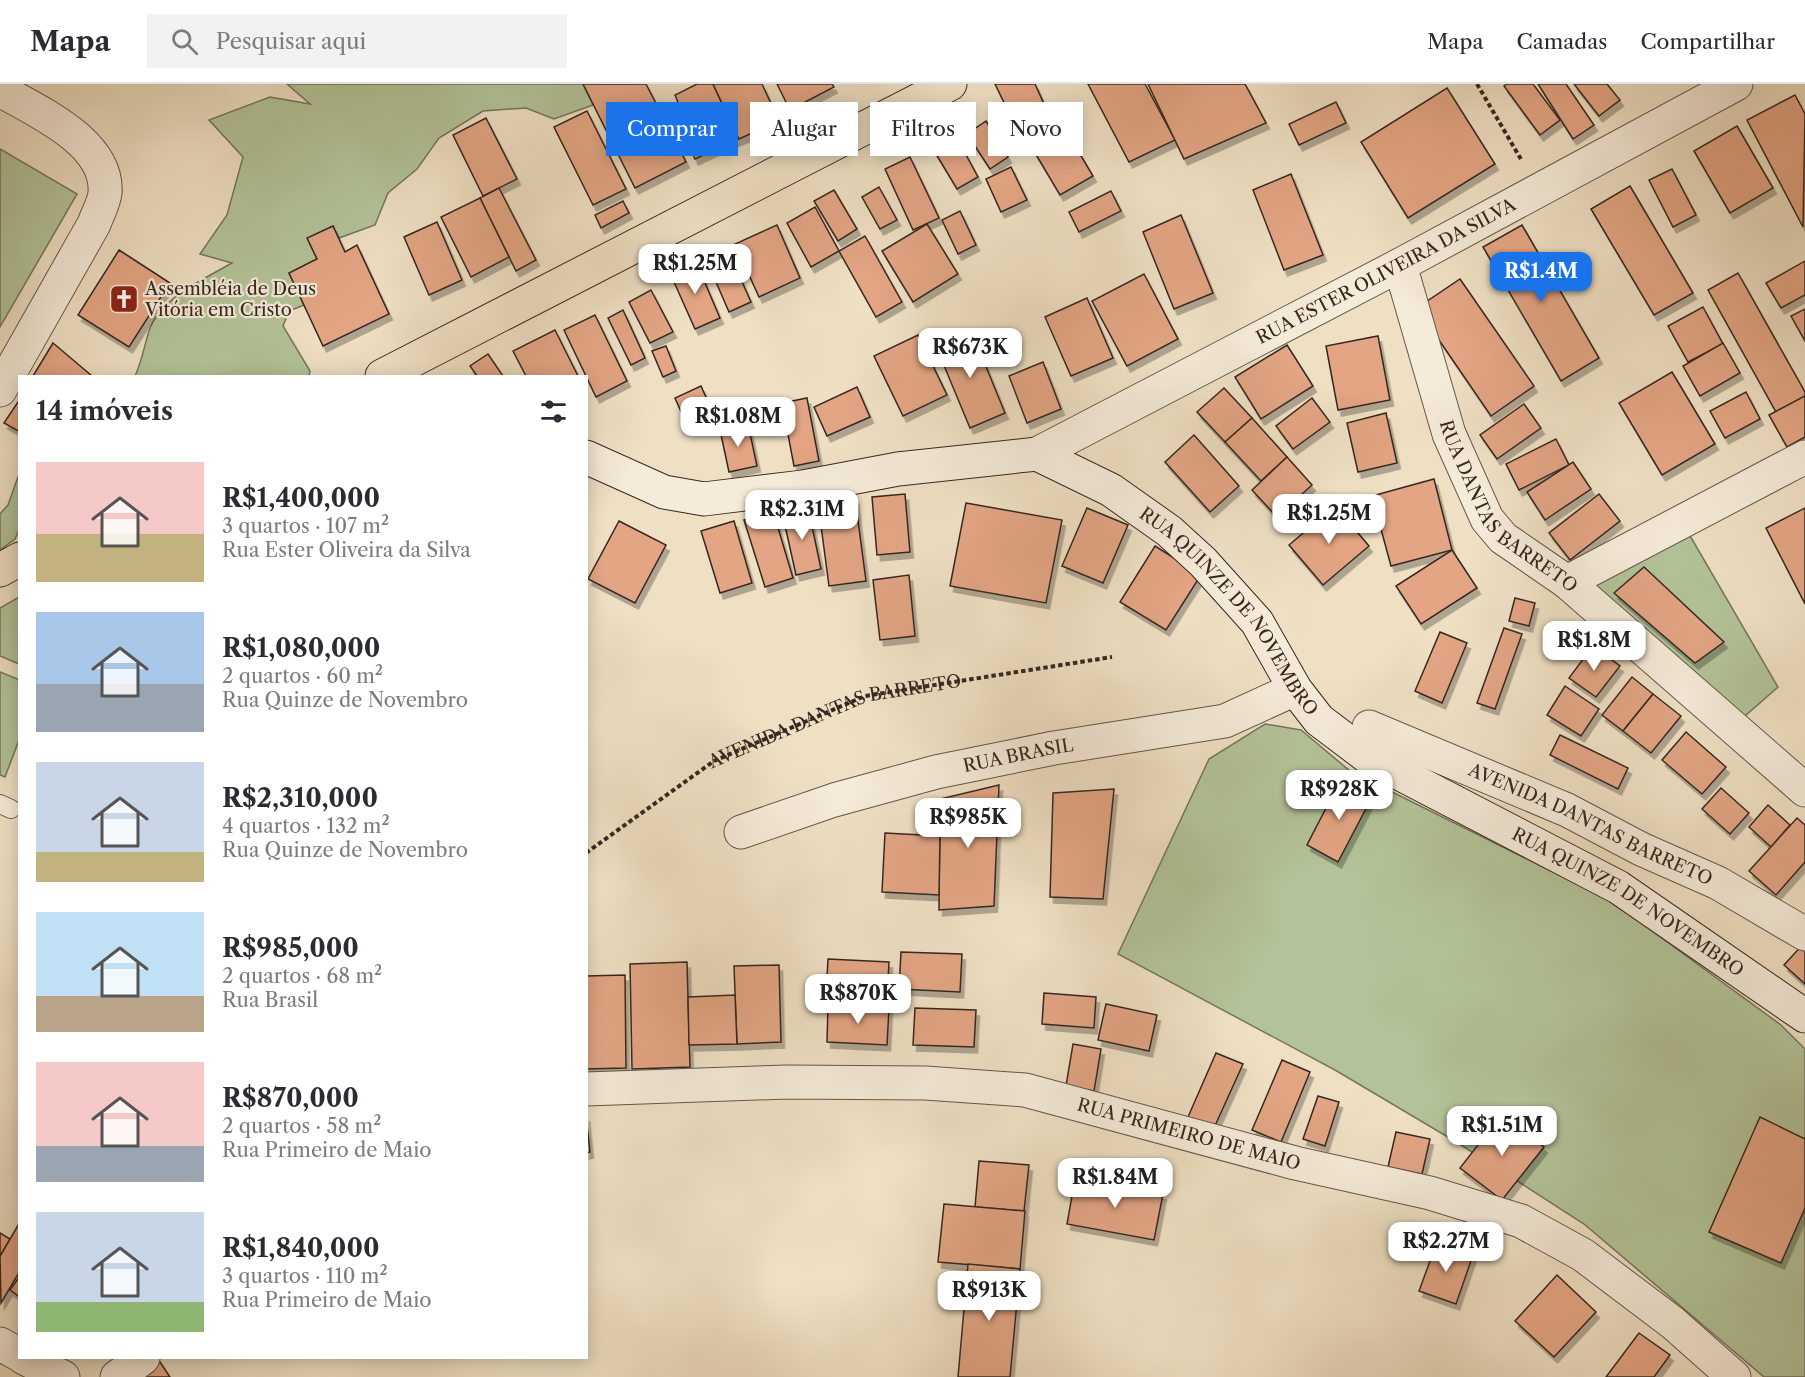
<!DOCTYPE html>
<html lang="pt">
<meta charset="utf-8">
<style>
body{margin:0;font-family:"Libre Caslon Text",serif;background:#f2f2f3;color:#2b2b33;height:100vh;display:flex;flex-direction:column;font-size:22px;white-space:nowrap}
*{box-sizing:border-box;margin:0}
p{font-size:20px;color:#7c7c81}
.icon{flex:none;width:33px;height:33px;fill:none;stroke:currentColor;stroke-width:2;stroke-linecap:round;stroke-linejoin:round}
.map{position:relative;flex:1;overflow:hidden}
.side{position:absolute;left:18px;top:291px;width:570px;height:984px;display:flex;flex-direction:column;background:#fff;border-radius:0px;box-shadow:0 3px 15px #0003}
.side>*{flex:none}
.top-card{position:absolute;left:606px;top:18px;width:570px;height:54px;display:flex;gap:12px}
.price{position:absolute;translate:-50% -51px;padding:0 14px;border-radius:12px;background:#fff;color:#222;font-size:20px;line-height:39px;filter:drop-shadow(0 2px 3px #0008)}
.price::after{content:'';position:absolute;left:50%;top:36px;width:18px;height:14px;margin-left:-9px;background:inherit;clip-path:polygon(0 0,100% 0,50% 100%)}
.price.selected{background:#1a73e8;color:#fff}
ul{padding:0;list-style:none}
li{display:flex;align-items:center;gap:18px;height:150px;padding:0 18px}
li span{display:grid;place-items:center;flex:none;width:168px;height:120px;border-radius:0px;color:#555}
li>.icon{margin-inline-start:auto}
span .icon{width:72px;height:72px;fill:#fffc;stroke-width:1}
li b{font-size:26px}
h2{display:flex;justify-content:space-between;align-items:center;height:72px;padding:0 18px;font-size:26px}
.chip{padding:0 21px;border-radius:0px;background:#fff;box-shadow:0 3px 15px #0003;font-size:21px;line-height:54px}
.chip.selected{background:#1a73e8;color:#fff}
header{display:flex;align-items:center;gap:36px;box-sizing:border-box;height:84px;padding:0 30px;background:#fff;border-bottom:2px solid #e1e1e2}
header strong{font-size:28px}
nav{display:flex;gap:33px;margin-inline-start:auto;font-size:21px}
.search{width:420px;height:54px;background:#f2f2f3;display:flex;align-items:center;gap:15px;box-sizing:border-box;padding:0 21px;border-radius:0px;color:#7c7c81;font-size:22px}
.map>svg:first-child{display:block}
</style>
<header>
<strong>Mapa</strong>
<div class="search"><svg class="icon" aria-label="search" viewBox="0 0 24 24"><circle cx="10" cy="10" r="6"/><path d="M15 15l6 6"/></svg>Pesquisar aqui</div>
<nav><a>Mapa</a><a>Camadas</a><a>Compartilhar</a></nav>
</header>
<div class="map">
<svg width="1805" height="1293" viewBox="0 0 1805 1293">
<defs>
<filter id="shadow"><feDropShadow dx="3.5" dy="6" stdDeviation="0" flood-color="#0004"/></filter>
</defs>
<rect width="100%" height="100%" fill="#efe0c4"/>
<filter id="stains"><feTurbulence type="fractalNoise" baseFrequency=".00333" numOctaves="4"/><feColorMatrix values="0 0 0 0 .2 0 0 0 0 .09 0 0 0 0 .02 0 0 0 .5 -.17"/></filter>
<radialGradient id="worn" r=".72"><stop offset=".6" stop-color="#630" stop-opacity="0"/><stop offset="1" stop-color="#630" stop-opacity=".3"/></radialGradient>
<g fill="#b3c399" stroke="#74765d" stroke-width="1.5">
<path d="M 287,0 L 583,0 L 593,21 L 554,35 L 526,24 L 483,27 L 439,54 L 417,85 L 388,109 L 375,141 L 339,154 L 333,142 L 308,154 L 317,175 L 289,189 L 304,221 L 289,227 L 283,242 L 310,287 L 309,292 L 135,292 C 142,277 144,263 149,247 C 160,214 204,195 232,179 L 200,170 L 227,131 L 243,73 L 209,36 L 270,13 L 310,20 Z"/>
<polygon points="0,65 77,110 0,243"/>
<polygon points="19,390 19,446 15,455 0,466 0,430 8,421"/>
<polygon points="1682,438 1778,603 1737,639 1589,507"/>
<polygon points="19,513 19,580 0,572 0,524"/>
<polygon points="0,588 20,596 19,656 5,693 0,691"/>
<polygon points="1265,640 1301,646 1350,687 1611,817 1781,941 1805,965 1805,1293 1764,1293 1584,1140 1458,1059 1335,986 1118,870 1209,675"/>
</g>
<g fill="#e3a584" stroke="#362821" stroke-width="1.5" filter="url(#shadow)">
<polygon points="583,0 646,0 686,78 635,104"/>
<polygon points="697,0 713,0 738,55 695,75 670,21 678,18 675,11"/>
<polygon points="713,0 762,0 779,37 739,55"/>
<polygon points="777,0 832,0 834,3 790,26"/>
<polygon points="995,0 1035,0 1044,20 1012,35"/>
<polygon points="1088,0 1145,0 1175,56 1129,78"/>
<polygon points="1148,0 1245,0 1266,39 1184,75"/>
<polygon points="1507,0 1533,0 1560,36 1540,51 1504,2"/>
<polygon points="1538,0 1566,0 1594,41 1573,55"/>
<polygon points="1574,0 1607,0 1620,16 1599,32"/>
<polygon points="1447,4 1495,80 1408,134 1361,58"/>
<polygon points="1795,11 1805,30 1803,143 1747,36"/>
<polygon points="1336,18 1346,39 1299,61 1289,40"/>
<polygon points="949,22 961,43 930,60 919,40"/>
<polygon points="1052,23 1093,92 1060,111 1019,42"/>
<polygon points="587,27 626,105 593,121 554,43"/>
<polygon points="486,34 517,95 483,112 453,51"/>
<polygon points="986,37 1008,73 990,85 967,50"/>
<polygon points="1737,42 1773,104 1730,129 1694,67"/>
<polygon points="953,47 978,93 957,105 930,60"/>
<polygon points="910,73 939,134 913,146 885,85"/>
<polygon points="1011,83 1027,116 1001,128 986,95"/>
<polygon points="1672,85 1696,131 1673,143 1649,96"/>
<polygon points="1291,90 1323,171 1284,186 1253,106"/>
<polygon points="1630,102 1693,209 1654,231 1591,125"/>
<polygon points="879,103 897,136 880,145 862,113"/>
<polygon points="499,104 536,176 516,187 480,114"/>
<polygon points="834,106 857,145 838,157 814,117"/>
<polygon points="1111,107 1121,127 1079,148 1069,128"/>
<polygon points="480,114 509,173 471,193 441,133"/>
<polygon points="623,117 629,129 601,144 595,131"/>
<polygon points="815,123 839,167 811,183 787,139"/>
<polygon points="960,127 976,161 958,170 942,136"/>
<polygon points="1181,131 1213,209 1174,225 1143,148"/>
<polygon points="437,138 462,196 429,211 404,153"/>
<polygon points="927,140 958,190 913,218 882,167"/>
<polygon points="777,141 800,194 759,213 735,160"/>
<polygon points="1522,141 1599,274 1561,297 1483,163"/>
<polygon points="333,142 345,168 357,161 389,230 323,262 289,189 317,175 307,154"/>
<polygon points="865,152 902,218 876,233 839,167"/>
<polygon points="119,166 170,199 129,263 78,231"/>
<polygon points="728,166 751,218 729,228 706,175"/>
<polygon points="1805,177 1805,211 1781,224 1766,199"/>
<polygon points="696,178 720,234 695,245 670,189"/>
<polygon points="1738,189 1805,308 1805,312 1776,328 1708,206"/>
<polygon points="1144,190 1178,255 1127,282 1092,217"/>
<polygon points="1460,195 1534,302 1491,332 1417,224"/>
<polygon points="651,206 673,248 650,259 629,218"/>
<polygon points="1087,214 1113,274 1071,292 1045,233"/>
<polygon points="1703,223 1723,260 1688,278 1668,242"/>
<polygon points="1805,225 1805,257 1791,232"/>
<polygon points="623,226 645,274 631,281 608,234"/>
<polygon points="595,231 627,297 596,313 564,246"/>
<polygon points="555,246 578,292 526,292 513,267"/>
<polygon points="971,246 1005,329 970,344 935,260"/>
<polygon points="918,251 947,311 903,332 874,272"/>
<polygon points="1378,252 1390,316 1338,326 1326,262"/>
<polygon points="53,259 92,292 33,292"/>
<polygon points="1723,259 1740,289 1700,312 1683,282"/>
<polygon points="1287,261 1313,302 1261,335 1235,293"/>
<polygon points="666,262 676,287 663,293 652,267"/>
<polygon points="488,270 503,292 477,292 470,282"/>
<polygon points="1043,278 1061,325 1027,339 1009,292"/>
<polygon points="1672,288 1715,360 1662,391 1619,319"/>
<polygon points="701,302 709,320 683,332 675,314"/>
<polygon points="857,303 870,333 827,352 814,323"/>
<polygon points="1224,304 1252,334 1225,358 1197,328"/>
<polygon points="1746,308 1760,335 1725,354 1710,327"/>
<polygon points="1805,312 1805,353 1787,363 1769,331"/>
<polygon points="807,314 819,377 794,382 782,319"/>
<polygon points="1312,314 1330,338 1293,365 1276,342"/>
<polygon points="20,315 20,348 4,339"/>
<polygon points="1524,320 1541,344 1497,375 1480,351"/>
<polygon points="1386,329 1397,379 1358,388 1347,339"/>
<polygon points="1252,334 1287,373 1261,397 1225,358"/>
<polygon points="748,340 757,382 729,388 720,346"/>
<polygon points="1194,351 1239,402 1210,428 1165,378"/>
<polygon points="1556,355 1569,381 1519,406 1506,380"/>
<polygon points="1287,373 1312,401 1277,433 1252,406"/>
<polygon points="1573,378 1591,405 1545,436 1527,408"/>
<polygon points="1434,395 1452,466 1391,482 1372,412"/>
<polygon points="905,410 910,468 877,471 872,413"/>
<polygon points="1599,410 1620,437 1570,476 1549,449"/>
<polygon points="855,414 866,497 829,502 818,419"/>
<polygon points="966,419 1062,436 1046,519 950,502"/>
<polygon points="1335,422 1369,462 1323,501 1289,461"/>
<polygon points="808,423 821,485 796,491 782,428"/>
<polygon points="1087,424 1128,441 1103,499 1062,482"/>
<polygon points="1805,424 1805,520 1766,444"/>
<polygon points="773,427 793,494 765,503 744,436"/>
<polygon points="619,437 666,461 635,519 588,495"/>
<polygon points="734,437 752,499 720,509 701,447"/>
<polygon points="1155,462 1201,491 1166,546 1120,518"/>
<polygon points="1452,466 1477,504 1421,540 1396,502"/>
<polygon points="1644,483 1724,558 1695,579 1614,509"/>
<polygon points="909,491 915,552 880,556 873,496"/>
<polygon points="1515,514 1535,519 1529,542 1509,537"/>
<polygon points="1504,544 1522,550 1495,625 1477,619"/>
<polygon points="1440,548 1467,559 1442,619 1415,607"/>
<polygon points="1593,562 1620,582 1596,613 1569,594"/>
<polygon points="1632,593 1653,610 1623,647 1602,631"/>
<polygon points="1565,602 1599,625 1581,652 1547,631"/>
<polygon points="1653,610 1681,632 1651,669 1623,647"/>
<polygon points="1686,648 1726,683 1702,710 1662,676"/>
<polygon points="1560,651 1628,684 1618,705 1550,671"/>
<polygon points="1340,697 1372,713 1338,778 1307,761"/>
<polygon points="999,701 994,822 939,826 940,715"/>
<polygon points="1721,704 1749,729 1730,750 1702,725"/>
<polygon points="1114,705 1103,815 1050,813 1053,709"/>
<polygon points="1768,721 1790,741 1771,763 1749,743"/>
<polygon points="1797,734 1805,741 1805,778 1776,811 1749,787"/>
<polygon points="885,749 940,752 939,811 882,808"/>
<polygon points="1805,858 1805,900 1784,881"/>
<polygon points="901,868 962,870 960,908 899,905"/>
<polygon points="828,875 889,878 887,915 826,912"/>
<polygon points="687,878 690,983 632,985 630,880"/>
<polygon points="779,881 781,958 737,960 734,882"/>
<polygon points="625,891 626,984 586,985 586,892"/>
<polygon points="1044,909 1096,913 1094,944 1042,940"/>
<polygon points="735,911 737,960 689,961 688,913"/>
<polygon points="1106,920 1157,931 1149,967 1098,956"/>
<polygon points="828,921 889,924 887,961 827,958"/>
<polygon points="915,924 976,926 974,963 913,961"/>
<polygon points="1073,960 1101,965 1094,1007 1066,1002"/>
<polygon points="1216,969 1243,980 1214,1044 1188,1033"/>
<polygon points="1282,976 1310,988 1281,1058 1252,1046"/>
<polygon points="1318,1012 1339,1018 1325,1062 1303,1055"/>
<polygon points="1502,1030 1544,1063 1502,1116 1460,1084"/>
<polygon points="586,1031 590,1068 586,1069"/>
<polygon points="1760,1033 1805,1055 1805,1124 1781,1179 1709,1148"/>
<polygon points="1396,1048 1430,1055 1422,1090 1388,1083"/>
<polygon points="979,1077 1029,1081 1024,1127 975,1123"/>
<polygon points="1075,1095 1163,1110 1154,1156 1067,1140"/>
<polygon points="944,1120 1025,1127 1020,1185 938,1178"/>
<polygon points="20,1138 20,1187 1,1219 0,1172"/>
<polygon points="0,1149 10,1155 0,1172"/>
<polygon points="1437,1158 1473,1171 1456,1220 1419,1207"/>
<polygon points="968,1180 1020,1185 1010,1293 958,1293"/>
<polygon points="1557,1191 1596,1228 1554,1273 1515,1237"/>
<polygon points="20,1192 20,1213 10,1206"/>
<polygon points="1639,1249 1670,1271 1654,1293 1606,1293"/>
<polygon points="160,1278 170,1293 139,1293"/>
</g>
<g fill="none" stroke-linecap="round" stroke-linejoin="round">
<g stroke="#64564a" stroke-width="20">
<polyline id="lane" points="0,720 11,725"/>
</g>
<g stroke="#64564a" stroke-width="35">
<g id="street">
<path d="M 0,6 C 36,27 109,58 105,109 C 104,119 97,131 94,140 L 0,306"/>
<path id="s2" d="M 1400,181 L 1449,350 L 1487,435 L 1503,454 L 1567,498 L 1805,706"/>
<path id="s3" d="M 1037,370 L 1400,181 L 1736,0"/>
<polyline points="1567,498 1805,373"/>
<path id="s4" d="M 1369,643 L 1567,726 L 1641,765 L 1718,799 L 1805,850"/>
<path id="s5" d="M 741,748 L 834,716 L 936,688 L 1054,664 L 1225,637 L 1295,605"/>
<path id="s6" d="M 586,1005 L 787,998 L 925,999 L 1025,1006 L 1295,1079 L 1430,1109 L 1521,1137 L 1583,1171 L 1673,1239 L 1734,1293"/>
<polyline points="0,1260 20,1271"/>
<polyline points="24,1274 63,1293"/>
<polyline points="117,1293 143,1274"/>
</g>
</g>
<g stroke="#362821" stroke-width="35">
<g id="secondary">
<path id="s7" d="M 586,373 L 664,408 L 704,415 L 803,403 L 898,385 L 1037,370 L 1111,406 L 1169,447 L 1203,478 L 1257,538 L 1295,605 L 1319,636 L 1368,673 L 1618,803 L 1805,932"/>
</g>
</g>
<g stroke="#362821" stroke-width="35">
<g id="primary">
<polyline points="382,292 950,0"/>
<polyline points="0,486 20,475"/>
</g>
</g>
<g stroke="#362821" stroke-width="4" stroke-dasharray="4.5 3" stroke-linecap="butt">
<polyline points="1477,0 1522,77"/>
<path id="s1" d="M 586,769 L 714,677 L 865,612 L 1112,573"/>
</g>
<use href="#lane" stroke="#f5ebd9" stroke-width="18"/>
<use href="#street" stroke="#f5ebd9" stroke-width="33"/>
<use href="#secondary" stroke="#f5ebd9" stroke-width="33"/>
<use href="#primary" stroke="#efe0c4" stroke-width="33"/>
</g>
<defs>
<g id="church-square" transform="scale(1.5)"><rect x="-9" y="-9" width="18" height="18" rx="4" fill="#8f2418" stroke="#f5ebd9"/><path d="M-1.2-6h2.4v3.5h3.3v2.4h-3.3V6h-2.4V-.1h-3.3v-2.4h3.3Z" fill="#fff"/></g>
</defs>
<g fill-rule="evenodd">
<use href="#church-square" x="124" y="215"/>
</g>
<g text-anchor="middle" stroke-width="4.5" stroke-linejoin="round" paint-order="stroke">
<g font-size="18" fill="#362821" stroke="#f5ebd9">
<text dy="6" stroke="none"><textPath href="#s3" startOffset="394">RUA ESTER OLIVEIRA DA SILVA</textPath></text>
<text dy="6" stroke="none"><textPath href="#s2" startOffset="272">RUA DANTAS BARRETO</textPath></text>
<text dy="6" stroke="none"><textPath href="#s7" startOffset="716">RUA QUINZE DE NOVEMBRO</textPath></text>
<text dy="6" stroke="none"><textPath href="#s1" startOffset="286">AVENIDA DANTAS BARRETO</textPath></text>
<text dy="6" stroke="none"><textPath href="#s5" startOffset="288">RUA BRASIL</textPath></text>
<text dy="6" stroke="none"><textPath href="#s4" startOffset="242">AVENIDA DANTAS BARRETO</textPath></text>
<text dy="6" stroke="none"><textPath href="#s7" startOffset="1218">RUA QUINZE DE NOVEMBRO</textPath></text>
<text dy="6" stroke="none"><textPath href="#s6" startOffset="609">RUA PRIMEIRO DE MAIO</textPath></text>
</g>
<g font-size="18" fill="#362821" stroke="#f5ebd9" text-anchor="start">
<text x="145" y="211">Assembléia de Deus<tspan x="145" dy="21">Vitória em Cristo</tspan></text>
</g>
</g>
<rect width="100%" height="100%" filter="url(#stains)"/>
<rect width="100%" height="100%" fill="url(#worn)"/>
</svg>
<b class="price" style="left:695px;top:211px">R$1.25M</b>
<b class="price selected" style="left:1541px;top:219px">R$1.4M</b>
<b class="price" style="left:970px;top:295px">R$673K</b>
<b class="price" style="left:738px;top:364px">R$1.08M</b>
<b class="price" style="left:802px;top:457px">R$2.31M</b>
<b class="price" style="left:1329px;top:461px">R$1.25M</b>
<b class="price" style="left:1594px;top:588px">R$1.8M</b>
<b class="price" style="left:1339px;top:737px">R$928K</b>
<b class="price" style="left:968px;top:765px">R$985K</b>
<b class="price" style="left:858px;top:941px">R$870K</b>
<b class="price" style="left:1502px;top:1073px">R$1.51M</b>
<b class="price" style="left:1115px;top:1125px">R$1.84M</b>
<b class="price" style="left:1446px;top:1189px">R$2.27M</b>
<b class="price" style="left:989px;top:1238px">R$913K</b>
<div class="top-card">
<a class="chip selected">Comprar</a>
<a class="chip">Alugar</a>
<a class="chip">Filtros</a>
<a class="chip">Novo</a>
</div>
<section class="side">
<h2>14 imóveis<svg class="icon" aria-label="filters" viewBox="0 0 24 24"><path d="M4 7h16M4 17h16"/><circle cx="9" cy="7" r="2"/><circle cx="15" cy="17" r="2"/></svg></h2>
<ul>
<li><span style="background:linear-gradient(#f6c9c9 60%,#c2b280 0)"><svg class="icon" aria-label="home" viewBox="0 0 24 24"><path d="M3 11l9-7 9 7M6 9v11h12V9"/></svg></span><div><b>R$1,400,000</b><p>3 quartos · 107 m²</p><p>Rua Ester Oliveira da Silva</p></div></li>
<li><span style="background:linear-gradient(#a9c7e8 60%,#9aa5b1 0)"><svg class="icon" aria-label="home" viewBox="0 0 24 24"><path d="M3 11l9-7 9 7M6 9v11h12V9"/></svg></span><div><b>R$1,080,000</b><p>2 quartos · 60 m²</p><p>Rua Quinze de Novembro</p></div></li>
<li><span style="background:linear-gradient(#c9d6e8 75%,#c2b280 0)"><svg class="icon" aria-label="home" viewBox="0 0 24 24"><path d="M3 11l9-7 9 7M6 9v11h12V9"/></svg></span><div><b>R$2,310,000</b><p>4 quartos · 132 m²</p><p>Rua Quinze de Novembro</p></div></li>
<li><span style="background:linear-gradient(#bfe0f5 70%,#b9a48a 0)"><svg class="icon" aria-label="home" viewBox="0 0 24 24"><path d="M3 11l9-7 9 7M6 9v11h12V9"/></svg></span><div><b>R$985,000</b><p>2 quartos · 68 m²</p><p>Rua Brasil</p></div></li>
<li><span style="background:linear-gradient(#f6c9c9 70%,#9aa5b1 0)"><svg class="icon" aria-label="home" viewBox="0 0 24 24"><path d="M3 11l9-7 9 7M6 9v11h12V9"/></svg></span><div><b>R$870,000</b><p>2 quartos · 58 m²</p><p>Rua Primeiro de Maio</p></div></li>
<li><span style="background:linear-gradient(#c9d6e8 75%,#8fb573 0)"><svg class="icon" aria-label="home" viewBox="0 0 24 24"><path d="M3 11l9-7 9 7M6 9v11h12V9"/></svg></span><div><b>R$1,840,000</b><p>3 quartos · 110 m²</p><p>Rua Primeiro de Maio</p></div></li>
</ul>
</section>
</div>
